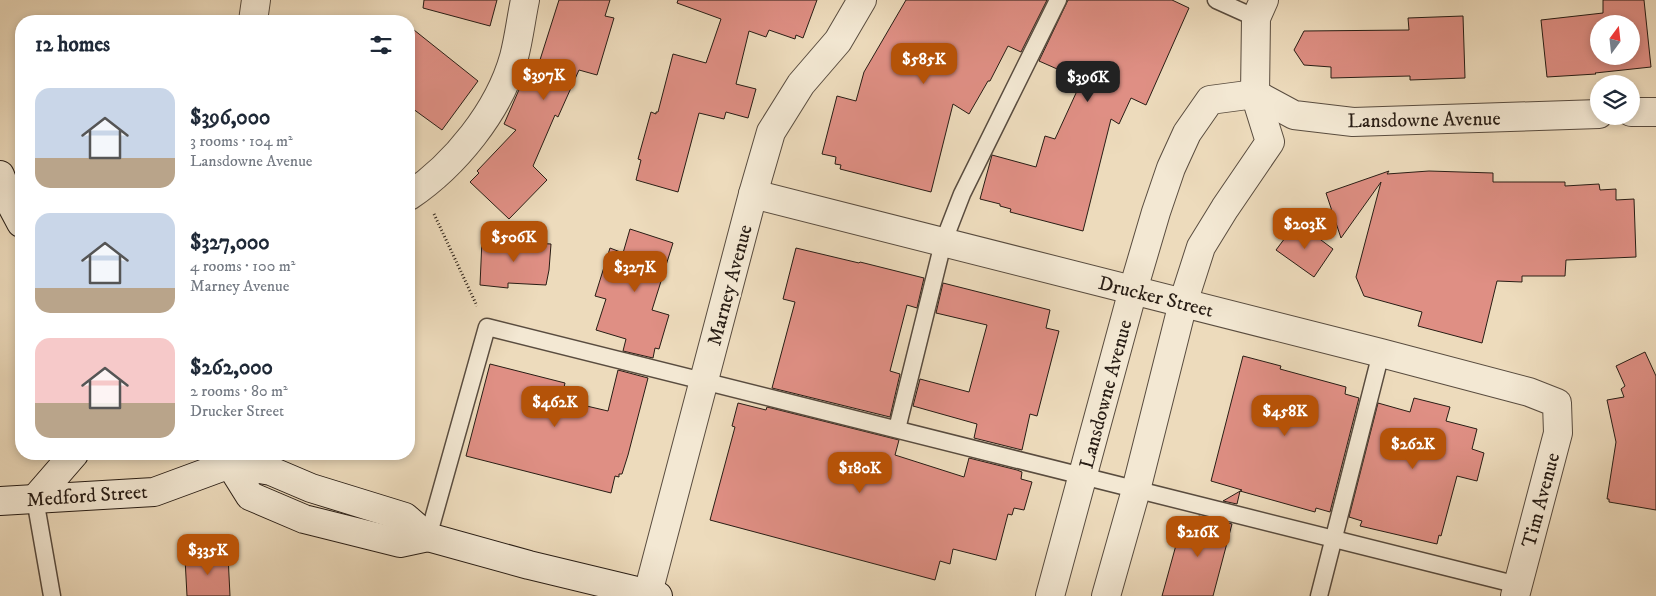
<!DOCTYPE html>
<meta charset="utf-8">
<style>
body{margin:0;font-family:"IM FELL DW Pica",serif;background:#f2f2f3;color:#1f2937;height:100vh;display:flex;flex-direction:column;font-size:19px;white-space:nowrap}
*{box-sizing:border-box;margin:0}
p{font-size:16px;color:#747a83}
.icon{flex:none;width:28px;height:28px;fill:none;stroke:currentColor;stroke-width:2;stroke-linecap:round;stroke-linejoin:round}
.map{position:relative;flex:1;overflow:hidden}
.details{position:absolute;left:15px;top:15px;width:400px;height:445px;display:flex;flex-direction:column;background:#fff;border-radius:20px;box-shadow:0 2px 8px #0003}
.details>*{flex:none}
.needle{width:32px;rotate:15deg}
.buttons{position:absolute;left:1590px;top:15px;display:grid;gap:10px}
.buttons a{display:grid;place-items:center;width:50px;height:50px;border-radius:50%;background:#fff;box-shadow:0 2px 8px #0003;font-size:25px}
.price{position:absolute;translate:-50% -42px;padding:0 11px;border-radius:10px;background:#b45309;color:#fff;font-size:16px;line-height:32px;filter:drop-shadow(0 1px 2px #0008)}
.price::after{content:'';position:absolute;left:50%;top:30px;width:15px;height:11px;margin-left:-8px;background:inherit;clip-path:polygon(0 0,100% 0,50% 100%)}
.price.active{background:#222;color:#fff}
ul{padding:0;list-style:none}
li{display:flex;align-items:center;gap:15px;height:125px;padding:0 20px}
li span{display:grid;place-items:center;flex:none;width:140px;height:100px;border-radius:15px;color:#555}
li>.icon{margin-inline-start:auto}
span .icon{width:60px;height:60px;fill:#fffc;stroke-width:1}
li b{font-size:21px}
h2{display:flex;justify-content:space-between;align-items:center;height:60px;padding:0 20px;font-size:21px}
.map>svg:first-child{display:block}
</style>
<div class="map">
<svg width="1656" height="596" viewBox="0 0 1656 596">
<rect width="100%" height="100%" fill="#eddbbc"/>
<filter id="stains"><feTurbulence type="fractalNoise" baseFrequency=".004" numOctaves="4"/><feColorMatrix values="0 0 0 0 .2 0 0 0 0 .09 0 0 0 0 .02 0 0 0 .5 -.17"/></filter>
<radialGradient id="worn" r=".72"><stop offset=".6" stop-color="#630" stop-opacity="0"/><stop offset="1" stop-color="#630" stop-opacity=".3"/></radialGradient>
<g fill="#df8f84" stroke="#281d15" fill-rule="evenodd">
<polygon points="424,0 497,0 490,26 423,8"/>
<polygon points="559,0 610,0 605,16 614,18 597,75 579,70 558,117 555,115 533,166 547,180 509,219 470,182 479,173 477,171 516,130 504,124 532,60 539,63"/>
<polygon points="678,0 817,0 803,38 796,35 795,39 769,30 766,37 749,31 736,84 756,89 748,118 726,112 724,119 699,113 678,192 636,180 641,160 638,159 651,112 656,114 656,112 658,112 673,54 706,63 721,19 677,3"/>
<polygon points="906,0 1047,0 1021,52 1008,46 990,81 988,81 969,114 953,104 931,192 840,169 841,165 835,164 836,157 822,154 837,96 856,101 864,72"/>
<polygon points="1068,0 1172,0 1189,8 1146,105 1131,98 1119,124 1111,119 1083,231 1010,212 1011,209 1000,206 1000,204 980,199 992,155 1036,167 1045,136 1055,139 1082,80 1039,61"/>
<path d="M 1603,0 L 1644,0 L 1651,67 L 1595,73 L 1596,74 L 1547,77 L 1541,20 L 1603,13 ZM 1599,24 L 1631,24 L 1631,56 L 1599,56 Z"/>
<polygon points="1463,16 1465,78 1410,80 1410,76 1331,78 1331,67 1304,65 1294,50 1304,31 1409,30 1408,18"/>
<polygon points="409,26 478,81 442,130 409,106"/>
<polygon points="1389,171 1387,174 1429,171 1493,173 1493,182 1565,182 1565,186 1599,184 1600,190 1616,189 1616,200 1634,199 1636,257 1566,260 1565,276 1522,276 1522,282 1497,281 1482,343 1418,326 1422,312 1364,296 1356,277 1381,182 1341,238 1326,193"/>
<polygon points="1297,222 1333,249 1314,277 1276,250"/>
<polygon points="630,229 673,243 652,310 669,315 659,349 655,348 653,358 623,351 626,339 596,330 606,299 595,296 610,248 623,253"/>
<polygon points="482,240 551,244 549,270 546,285 508,283 508,288 480,285"/>
<polygon points="796,248 859,263 860,262 924,278 917,308 907,305 890,371 900,374 890,417 772,388 795,302 783,299"/>
<polygon points="943,283 1050,310 1046,328 1059,331 1037,416 1030,414 1022,450 974,438 977,424 913,406 920,379 969,392 987,325 936,313"/>
<polygon points="1645,352 1656,376 1656,510 1609,502 1609,499 1607,499 1616,442 1607,400 1624,397 1621,389 1625,386 1616,366"/>
<polygon points="1243,356 1281,366 1280,369 1346,387 1345,394 1359,398 1330,512 1316,508 1315,512 1240,491 1237,504 1223,501 1242,490 1211,481"/>
<polygon points="490,364 565,383 561,400 608,411 618,370 648,378 628,455 622,474 619,474 619,477 615,476 611,493 466,456"/>
<polygon points="1414,398 1450,407 1446,421 1477,429 1472,449 1484,453 1477,481 1457,476 1441,536 1439,535 1437,544 1360,526 1362,521 1349,517 1378,403 1410,412"/>
<polygon points="738,403 766,410 767,407 899,440 895,455 964,477 969,458 1017,470 1022,472 1021,479 1032,482 1024,510 1014,508 1012,515 1008,514 996,560 953,549 950,564 940,561 935,580 710,520 735,427 732,426"/>
<polygon points="1199,516 1232,524 1213,596 1162,596 1181,527"/>
<polygon points="228,555 230,596 187,596 185,558"/>
</g>
<g fill="none" stroke-linecap="round" stroke-linejoin="round">
<g stroke="#594c3f" stroke-width="19">
<g id="lane">
<polyline points="1216,0 1256,18"/>
<polyline points="897,429 943,243 962,194 1058,0"/>
<polyline points="35,499 52,596"/>
<polyline points="428,537 487,327 1518,585"/>
<polyline points="1319,596 1381,353"/>
</g>
</g>
<g stroke="#594c3f" stroke-width="30">
<g id="street">
<polyline points="253,21 256,0"/>
<polyline points="1631,112 1656,112"/>
<polyline points="753,194 1381,353 1529,392 1557,403 1558,433 1515,596"/>
<path d="M 409,196 C 455,165 499,111 514,57 C 519,38 521,19 525,0"/>
<polyline points="648,593 753,194 771,132 801,84 838,41 862,0"/>
<polyline points="1050,596 1133,290 1156,212 1171,168 1187,133 1210,100 1255,94 1294,115 1353,122 1599,114"/>
<polyline points="1106,596 1136,490 1183,303 1201,247 1225,208 1270,142 1255,94 1256,18 1264,0"/>
</g>
</g>
<g stroke="#281d15" stroke-width="30">
<g id="secondary">
<polyline points="0,175 12,206 21,223"/>
<polyline points="220,457 230,464 250,496 304,519 400,543 428,537"/>
<polyline points="35,499 74,454"/>
<polyline points="0,501 154,492 230,464 271,471 311,488 405,517 428,537 529,565 658,596"/>
</g>
</g>
<polyline stroke="#281d15" stroke-width="3" stroke-dasharray="1 2.5" stroke-linecap="butt" points="434,214 477,306"/>
<use href="#lane" stroke="#f3e8d3" stroke-width="16"/>
<use href="#street" stroke="#f3e8d3" stroke-width="28"/>
<use href="#secondary" stroke="#f3e8d3" stroke-width="28"/>
</g>
<g text-anchor="middle" stroke-width="5" stroke-linejoin="round" paint-order="stroke">
<g font-size="20" fill="#281d15" stroke="#f3e8d3">
<text transform="translate(1424 119) rotate(-1)" y="7">Lansdowne Avenue</text>
<text transform="translate(729 285) rotate(-75)" y="7">Marney Avenue</text>
<text transform="translate(1156 296) rotate(14)" y="7">Drucker Street</text>
<text transform="translate(1105 394) rotate(-75)" y="7">Lansdowne Avenue</text>
<text transform="translate(87 495) rotate(-4)" y="7">Medford Street</text>
<text transform="translate(1540 500) rotate(-75)" y="7">Tim Avenue</text>
</g>
</g>
<rect width="100%" height="100%" filter="url(#stains)"/>
<rect width="100%" height="100%" fill="url(#worn)"/>
</svg>
<div class="buttons">
<a><svg class="needle" viewBox="-14 -14 28 28"><path d="M0-13l5 13h-10z" fill="#e53935"/><path d="M0 13l5-13h-10z" fill="#747a83"/></svg></a>
<a><svg class="icon" aria-label="layers" viewBox="0 0 24 24"><path d="M12 4l9 5-9 5-9-5zM3 14l9 5 9-5"/></svg></a>
</div>
<b class="price" style="left:924px;top:85px">$585K</b>
<b class="price" style="left:544px;top:101px">$397K</b>
<b class="price active" style="left:1088px;top:103px">$396K</b>
<b class="price" style="left:1305px;top:250px">$203K</b>
<b class="price" style="left:514px;top:263px">$506K</b>
<b class="price" style="left:635px;top:293px">$327K</b>
<b class="price" style="left:555px;top:428px">$462K</b>
<b class="price" style="left:1285px;top:437px">$458K</b>
<b class="price" style="left:1413px;top:470px">$262K</b>
<b class="price" style="left:860px;top:494px">$180K</b>
<b class="price" style="left:1198px;top:558px">$216K</b>
<b class="price" style="left:208px;top:576px">$335K</b>
<section class="details">
<h2>12 homes<svg class="icon" aria-label="filters" viewBox="0 0 24 24"><path d="M4 7h16M4 17h16"/><circle cx="9" cy="7" r="2"/><circle cx="15" cy="17" r="2"/></svg></h2>
<ul>
<li><span style="background:linear-gradient(#c9d6e8 70%,#b9a48a 0)"><svg class="icon" aria-label="home" viewBox="0 0 24 24"><path d="M3 11l9-7 9 7M6 9v11h12V9"/></svg></span><div><b>$396,000</b><p>3 rooms · 104 m²</p><p>Lansdowne Avenue</p></div></li>
<li><span style="background:linear-gradient(#c9d6e8 75%,#b9a48a 0)"><svg class="icon" aria-label="home" viewBox="0 0 24 24"><path d="M3 11l9-7 9 7M6 9v11h12V9"/></svg></span><div><b>$327,000</b><p>4 rooms · 100 m²</p><p>Marney Avenue</p></div></li>
<li><span style="background:linear-gradient(#f6c9c9 65%,#b9a48a 0)"><svg class="icon" aria-label="home" viewBox="0 0 24 24"><path d="M3 11l9-7 9 7M6 9v11h12V9"/></svg></span><div><b>$262,000</b><p>2 rooms · 80 m²</p><p>Drucker Street</p></div></li>
</ul>
</section>
</div>
